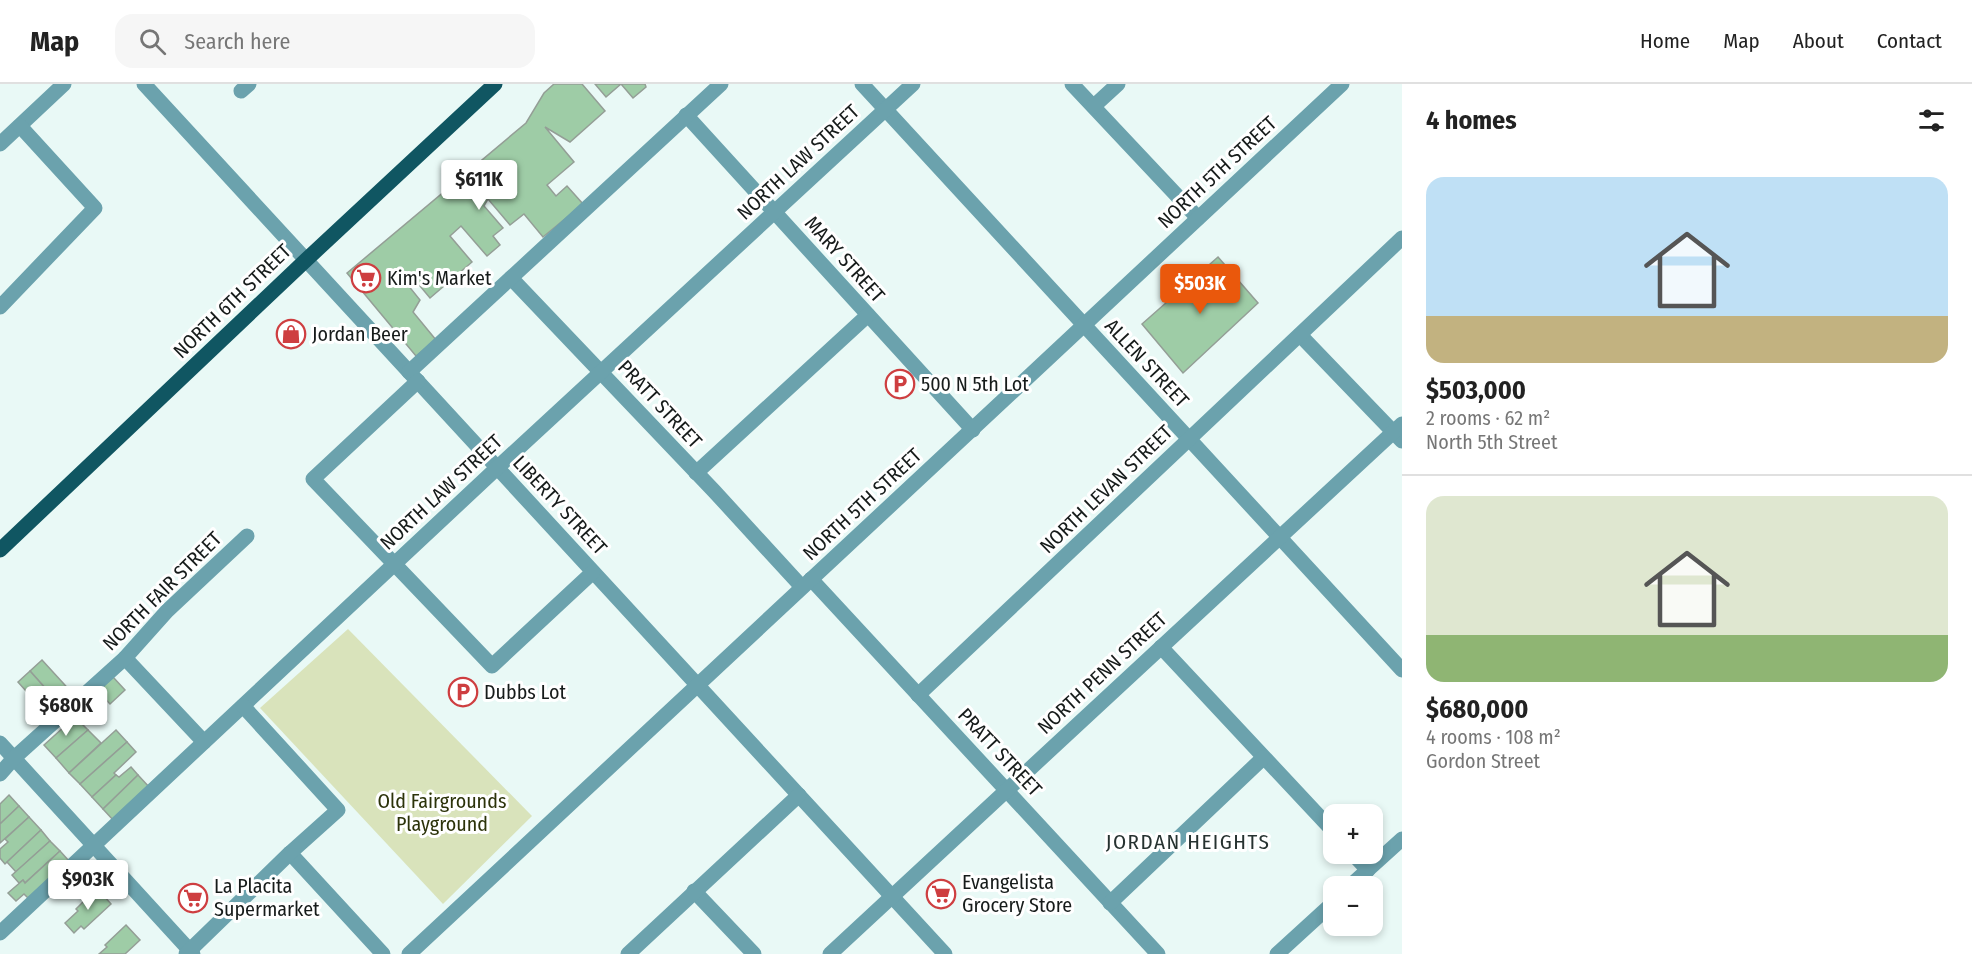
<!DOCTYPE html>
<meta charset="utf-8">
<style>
body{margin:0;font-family:"Fira Sans Condensed",sans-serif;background:#f6f6f6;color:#222;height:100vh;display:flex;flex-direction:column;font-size:22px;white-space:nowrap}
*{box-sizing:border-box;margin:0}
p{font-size:20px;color:#767676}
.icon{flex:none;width:33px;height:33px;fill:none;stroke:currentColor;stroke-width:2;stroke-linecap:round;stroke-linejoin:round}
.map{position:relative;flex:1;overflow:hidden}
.panel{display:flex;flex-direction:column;background:#fff;width:570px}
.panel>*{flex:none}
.fabs{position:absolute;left:1323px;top:720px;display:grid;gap:12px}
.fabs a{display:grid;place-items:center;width:60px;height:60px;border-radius:12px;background:#fff;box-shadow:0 3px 9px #0003;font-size:30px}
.price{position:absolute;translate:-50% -51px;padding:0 14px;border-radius:6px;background:#fff;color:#222;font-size:20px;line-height:39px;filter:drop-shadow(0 2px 3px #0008)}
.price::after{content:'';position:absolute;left:50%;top:36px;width:18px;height:14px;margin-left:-9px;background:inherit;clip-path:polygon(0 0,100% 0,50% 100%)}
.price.active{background:#ea580c;color:#fff}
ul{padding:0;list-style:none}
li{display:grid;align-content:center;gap:12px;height:318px;padding:0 24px}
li+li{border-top:2px solid #e0e0e0}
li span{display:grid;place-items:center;height:186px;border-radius:18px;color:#555}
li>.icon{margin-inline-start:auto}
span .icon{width:108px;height:108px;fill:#fffc;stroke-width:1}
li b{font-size:26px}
h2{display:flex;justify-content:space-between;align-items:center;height:72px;padding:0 24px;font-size:26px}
header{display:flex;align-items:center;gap:36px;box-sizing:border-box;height:84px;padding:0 30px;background:#fff;border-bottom:2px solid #e0e0e0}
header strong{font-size:28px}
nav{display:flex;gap:33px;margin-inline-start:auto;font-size:21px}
.search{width:420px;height:54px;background:#f6f6f6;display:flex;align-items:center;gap:15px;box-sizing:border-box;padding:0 21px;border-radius:18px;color:#767676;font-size:22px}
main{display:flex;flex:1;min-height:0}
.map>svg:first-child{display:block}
</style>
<header>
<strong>Map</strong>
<div class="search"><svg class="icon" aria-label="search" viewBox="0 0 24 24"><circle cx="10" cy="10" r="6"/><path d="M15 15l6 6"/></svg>Search here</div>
<nav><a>Home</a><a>Map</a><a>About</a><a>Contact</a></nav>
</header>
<main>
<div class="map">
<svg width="1402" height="870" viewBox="0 0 1402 870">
<rect width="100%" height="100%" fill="#e9f9f6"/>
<polygon fill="#d9e3bb" points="348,545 532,732 443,820 260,624"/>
<g fill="#9ecca6" stroke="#949e96" stroke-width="1.5">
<polygon points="554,0 582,0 605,27 570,58 545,43 574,78 547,101 556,112 567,102 583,120 543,153 524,130 510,141 488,115 484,122 503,144 493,152 500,161 487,172 461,142 450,152 472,178 430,214 410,190 403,195 420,216 413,228 436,256 416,272 347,189 526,39 544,9"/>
<polygon points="595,0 645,0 646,3 633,14 621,0 606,13"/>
<polygon points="1218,173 1258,219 1183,289 1142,240"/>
<polygon points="42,576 74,611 62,623 30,587"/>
<polygon points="30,587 62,623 50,634 18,598"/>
<polygon points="113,593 125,606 110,620 98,607"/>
<polygon points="75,633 88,646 56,674 44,661"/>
<polygon points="88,646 101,659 69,689 56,674"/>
<polygon points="116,646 127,658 80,700 69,689"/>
<polygon points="127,658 136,668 114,689 116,691 92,713 80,700"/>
<polygon points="131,683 138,691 103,725 92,713 116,691 119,693"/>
<polygon points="138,691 150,704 114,737 103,725"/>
<polygon points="9,711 19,722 0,740 0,720"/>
<polygon points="19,722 29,733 0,759 0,740"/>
<polygon points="29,733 41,746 5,780 0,774 0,765 8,758 5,755"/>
<polygon points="41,746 50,757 16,788 7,778"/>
<polygon points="50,757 60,767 25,799 23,796 19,799 12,791"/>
<polygon points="60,767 69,777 28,814 24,810 16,817 8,809 23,796 25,799"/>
<polygon points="97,804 111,820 84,845 81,842 74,849 65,839 78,827 76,825"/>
<polygon points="126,841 140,856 125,870 99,870 107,863 105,861"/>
</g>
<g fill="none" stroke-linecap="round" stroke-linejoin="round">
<g stroke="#6ba2ad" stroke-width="15">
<polyline points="144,0 945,870"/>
<polyline points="862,0 1402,586"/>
<polyline points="1072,0 1198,134"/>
<polyline points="241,7 249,0"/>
<polyline points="1094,22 1118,0"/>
<polyline points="686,31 973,346"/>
<polyline points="0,60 64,0"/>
<polyline points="511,194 714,407 802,503"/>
<polyline points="0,223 95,124 20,42"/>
<polyline points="1300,251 1402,357"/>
<polyline points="409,288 721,0"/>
<polyline points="418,297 313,395 492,582 593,488"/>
<polyline points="696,389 868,231"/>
<polyline points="811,495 1158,870"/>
<polyline points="1161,563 1334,748"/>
<polyline points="125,574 204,658"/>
<polyline points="918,611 1402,154"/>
<polyline points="0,659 193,870"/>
<polyline points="0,690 14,674 125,574 167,527 247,452"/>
<polyline points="290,769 383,870"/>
<polyline points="1353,770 1368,786"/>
<polyline points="1350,802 1402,755"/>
<polyline points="694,807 754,870"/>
<polyline points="1110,819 1263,674"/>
<polyline points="0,849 497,384 913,0"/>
<polyline points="186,870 290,769 338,726 243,622"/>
<path d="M 409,870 C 721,581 1031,290 1342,0"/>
<polyline points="628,870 799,711"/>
<polyline points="830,870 1402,340"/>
<polyline points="1277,870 1334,818"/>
</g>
<polyline stroke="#105662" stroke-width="15" points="0,466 306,176 495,0"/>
</g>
<defs>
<g id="supermarket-ring" transform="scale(1.5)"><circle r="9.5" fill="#fff" stroke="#ce3e40" stroke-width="1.5"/><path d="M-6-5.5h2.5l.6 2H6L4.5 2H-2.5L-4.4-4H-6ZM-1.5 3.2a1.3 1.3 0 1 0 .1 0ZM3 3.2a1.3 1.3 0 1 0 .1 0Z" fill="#ce3e40"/></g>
<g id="shop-ring" transform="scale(1.5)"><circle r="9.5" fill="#fff" stroke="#ce3e40" stroke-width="1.5"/><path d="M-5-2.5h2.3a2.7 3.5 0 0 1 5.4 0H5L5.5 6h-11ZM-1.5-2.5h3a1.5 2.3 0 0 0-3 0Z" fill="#ce3e40"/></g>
<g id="parking-ring" transform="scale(1.5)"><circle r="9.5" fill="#fff" stroke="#ce3e40" stroke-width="1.5"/><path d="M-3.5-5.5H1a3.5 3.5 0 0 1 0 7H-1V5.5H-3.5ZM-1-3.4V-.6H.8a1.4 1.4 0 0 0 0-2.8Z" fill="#ce3e40"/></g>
</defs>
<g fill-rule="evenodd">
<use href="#supermarket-ring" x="366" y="194"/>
<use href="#shop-ring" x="291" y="250"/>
<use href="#parking-ring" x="900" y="300"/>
<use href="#parking-ring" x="463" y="608"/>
<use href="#supermarket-ring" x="941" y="810"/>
<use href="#supermarket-ring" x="193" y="814"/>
</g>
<g text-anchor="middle" stroke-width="6" stroke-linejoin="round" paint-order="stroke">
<g font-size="20" fill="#161b1a" stroke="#fff">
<text transform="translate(798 78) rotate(-43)" y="7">NORTH LAW STREET</text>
<text transform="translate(1217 88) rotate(-43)" y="7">NORTH 5TH STREET</text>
<text transform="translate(845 175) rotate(48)" y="7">MARY STREET</text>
<text transform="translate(232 217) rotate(-44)" y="7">NORTH 6TH STREET</text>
<text transform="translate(1147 279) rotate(47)" y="7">ALLEN STREET</text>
<text transform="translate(660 320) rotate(47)" y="7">PRATT STREET</text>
<text transform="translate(1106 405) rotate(-44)" y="7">NORTH LEVAN STREET</text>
<text transform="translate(441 408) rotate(-43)" y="7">NORTH LAW STREET</text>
<text transform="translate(862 420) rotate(-43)" y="7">NORTH 5TH STREET</text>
<text transform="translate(560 421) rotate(47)" y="7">LIBERTY STREET</text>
<text transform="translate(162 507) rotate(-45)" y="7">NORTH FAIR STREET</text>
<text transform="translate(1102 589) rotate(-43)" y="7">NORTH PENN STREET</text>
<text transform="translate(1000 668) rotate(47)" y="7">PRATT STREET</text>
</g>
<g font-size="20" fill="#161b1a" stroke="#fff" text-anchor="start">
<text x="387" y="201">Kim's Market</text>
<text x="312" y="257">Jordan Beer</text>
<text x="921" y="307">500 N 5th Lot</text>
<text x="484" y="615">Dubbs Lot</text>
<text x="962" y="805">Evangelista<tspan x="962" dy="23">Grocery Store</tspan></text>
<text x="214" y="809">La Placita<tspan x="214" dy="23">Supermarket</tspan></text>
</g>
<g font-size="20" fill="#2c330a" stroke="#fff">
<text x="442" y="724">Old Fairgrounds<tspan x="442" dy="23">Playground</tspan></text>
</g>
<g font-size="21" letter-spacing="1.5" fill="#263230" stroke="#fff">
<text x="1188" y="765">JORDAN HEIGHTS</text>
</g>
</g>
</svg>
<div class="fabs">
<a>+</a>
<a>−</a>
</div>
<b class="price" style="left:479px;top:127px">$611K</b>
<b class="price active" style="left:1200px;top:231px">$503K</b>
<b class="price" style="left:66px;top:653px">$680K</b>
<b class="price" style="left:88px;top:827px">$903K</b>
</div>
<section class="panel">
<h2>4 homes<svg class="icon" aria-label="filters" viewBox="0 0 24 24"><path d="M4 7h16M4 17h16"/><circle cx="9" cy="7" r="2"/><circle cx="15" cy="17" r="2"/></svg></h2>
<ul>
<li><span style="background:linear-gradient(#bfe0f5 75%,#c2b280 0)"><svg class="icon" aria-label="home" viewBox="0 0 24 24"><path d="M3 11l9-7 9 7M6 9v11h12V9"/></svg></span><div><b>$503,000</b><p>2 rooms · 62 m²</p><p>North 5th Street</p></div></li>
<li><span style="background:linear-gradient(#dfe7d0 75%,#8fb573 0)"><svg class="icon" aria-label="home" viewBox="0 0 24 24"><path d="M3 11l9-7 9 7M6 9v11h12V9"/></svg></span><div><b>$680,000</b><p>4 rooms · 108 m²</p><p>Gordon Street</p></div></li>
</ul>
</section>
</main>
